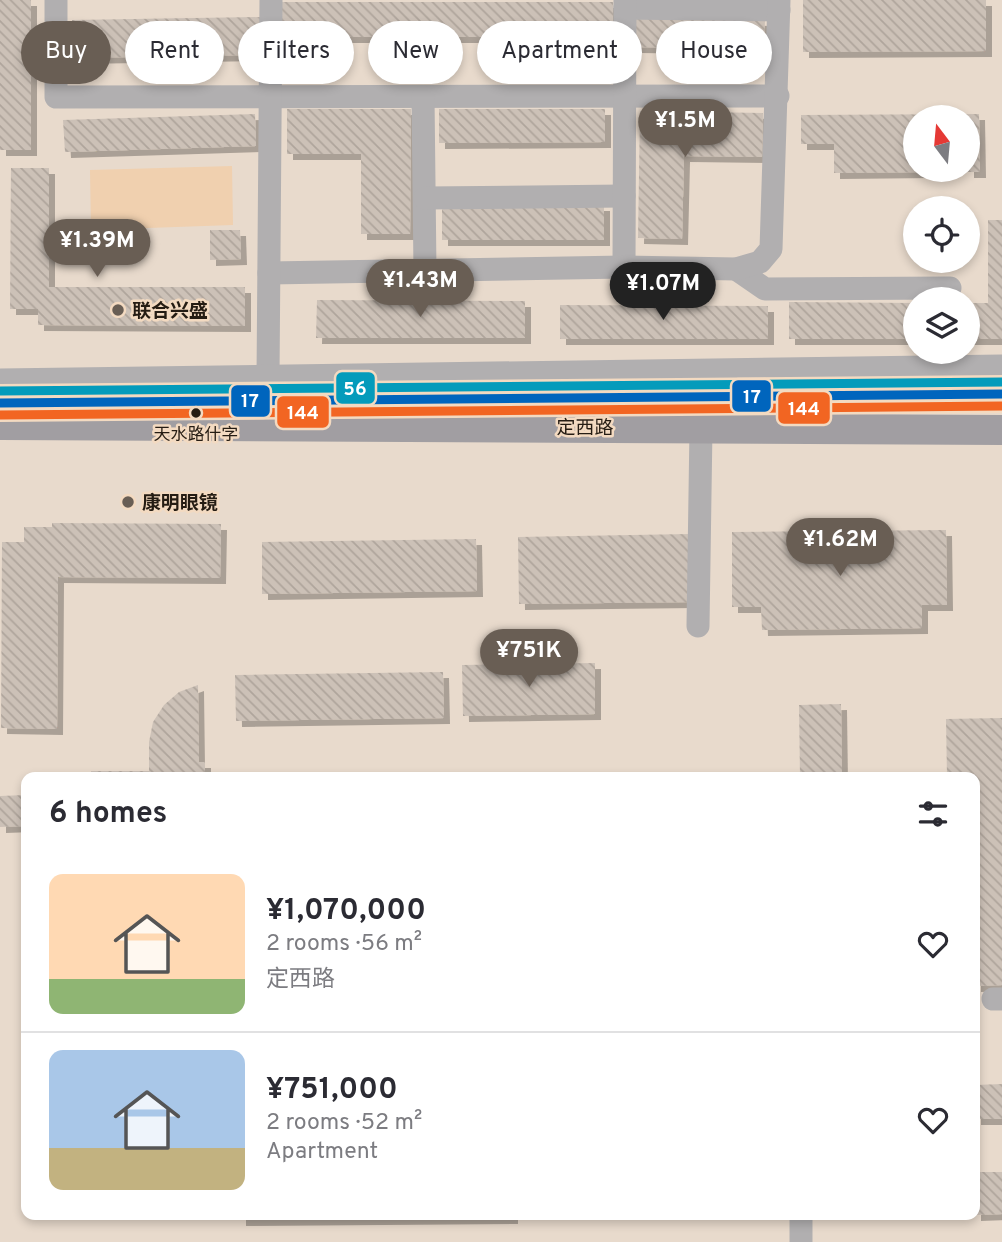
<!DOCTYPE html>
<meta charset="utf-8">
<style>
body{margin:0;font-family:Overpass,"Noto Sans SC",sans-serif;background:#f7f7f7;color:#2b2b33;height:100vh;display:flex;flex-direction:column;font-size:26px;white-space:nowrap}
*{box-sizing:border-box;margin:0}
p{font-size:23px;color:#7c7c81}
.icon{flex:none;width:38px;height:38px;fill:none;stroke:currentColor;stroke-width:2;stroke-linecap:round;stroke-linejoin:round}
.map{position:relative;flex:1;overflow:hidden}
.details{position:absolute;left:21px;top:772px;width:959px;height:448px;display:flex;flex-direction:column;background:#fff;border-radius:14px;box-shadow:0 4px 10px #0003}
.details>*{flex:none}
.hud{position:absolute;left:21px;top:21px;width:961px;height:63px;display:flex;gap:14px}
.needle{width:46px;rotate:344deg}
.tools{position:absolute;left:903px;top:105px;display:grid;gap:14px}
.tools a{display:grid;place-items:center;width:77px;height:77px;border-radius:50%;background:#fff;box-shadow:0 4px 10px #0003;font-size:35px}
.price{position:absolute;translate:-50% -60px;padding:0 16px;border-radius:24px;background:#695e54;color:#fff;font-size:23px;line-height:46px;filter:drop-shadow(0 2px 4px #0008)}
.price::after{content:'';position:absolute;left:50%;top:42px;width:21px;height:16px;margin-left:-10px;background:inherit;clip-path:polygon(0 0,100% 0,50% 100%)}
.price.active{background:#222;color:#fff}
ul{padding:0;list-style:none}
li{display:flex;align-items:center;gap:21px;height:175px;padding:0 28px}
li+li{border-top:2px solid #e1e1e2}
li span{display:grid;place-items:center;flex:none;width:196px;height:140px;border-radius:14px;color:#555}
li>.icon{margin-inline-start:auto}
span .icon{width:84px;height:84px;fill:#fffc;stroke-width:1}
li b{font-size:30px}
h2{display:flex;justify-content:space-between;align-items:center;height:84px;padding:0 28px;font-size:30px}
.pill{padding:0 24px;border-radius:32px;background:#fff;box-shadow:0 4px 10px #0003;font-size:24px;line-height:63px}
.pill.active{background:#695e54;color:#fff}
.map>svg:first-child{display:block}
</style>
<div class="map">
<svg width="1002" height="1242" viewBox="0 0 1002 1242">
<defs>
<pattern id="building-back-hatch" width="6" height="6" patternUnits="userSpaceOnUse" patternTransform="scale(1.75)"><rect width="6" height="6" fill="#ccc1b7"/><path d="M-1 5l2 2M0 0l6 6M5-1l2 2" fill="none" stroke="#afa59c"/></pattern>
<filter id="shadow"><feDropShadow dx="6" dy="6" stdDeviation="0" flood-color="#0004"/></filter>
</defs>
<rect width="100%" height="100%" fill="#e8dacc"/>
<polygon fill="#f0d0af" points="232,166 233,225 91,230 90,170"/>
<g fill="url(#building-back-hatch)" filter="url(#shadow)">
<rect x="0" y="0" width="31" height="150"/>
<polygon points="803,0 986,0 986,51 803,52"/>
<rect x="276" y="2" width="337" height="35"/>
<polygon points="263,17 263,55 73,58 72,20"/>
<polygon points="635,18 765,20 764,49 634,47"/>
<polygon points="287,109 411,109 410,234 361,234 361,154 287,154"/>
<polygon points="439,109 605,109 605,142 439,143"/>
<polygon points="640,111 763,113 762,157 684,156 682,239 638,238"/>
<polygon points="255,114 256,146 65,152 63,120"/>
<polygon points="979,114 980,172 968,172 968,117 915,117 915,170 928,172 834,173 834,144 801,144 801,115"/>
<polygon points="11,168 49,168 49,287 245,287 245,326 38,325 38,309 10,309"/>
<rect x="442" y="205" width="162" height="35"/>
<polygon points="988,220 1002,220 1002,339 968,339 968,303 988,303"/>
<polygon points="210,230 240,230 241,259 210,260"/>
<polygon points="317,300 525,301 525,338 316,338"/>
<polygon points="789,302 915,303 915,339 789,339"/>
<polygon points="560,305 768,306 768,339 560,339"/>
<polygon points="52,523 221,524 220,578 58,577 57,729 1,728 2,542 24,542 24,527 52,527"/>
<polygon points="946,530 947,605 922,605 922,628 762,630 761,607 732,607 732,532"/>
<polygon points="689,534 690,602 519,604 518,537"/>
<polygon points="476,539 477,591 262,594 262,542"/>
<polygon points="595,663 595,714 463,716 462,665"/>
<polygon points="443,672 444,718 236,721 235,675"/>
<polygon points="198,685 199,762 205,762 205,777 91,777 91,771 149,771 149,742 153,722 164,705 179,692"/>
<polygon points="841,704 842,777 800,777 799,705"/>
<polygon points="1002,718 1002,985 975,986 975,777 947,777 946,719"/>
<polygon points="769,773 769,777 624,777 624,775"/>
<polygon points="26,795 26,826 0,827 0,796"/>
<polygon points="1002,1084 1002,1119 975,1119 975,1085"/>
<polygon points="975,1172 1002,1172 1002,1214 975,1215"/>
<polygon points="240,1214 512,1214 512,1218 240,1220"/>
</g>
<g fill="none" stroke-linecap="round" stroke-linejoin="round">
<g stroke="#b1afb0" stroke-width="23">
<polyline points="56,0 56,97 778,96"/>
<polyline points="625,8 779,10"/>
<polyline points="423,97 425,271"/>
<polyline points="425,198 624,196"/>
<polyline points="624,267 625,0"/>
<polyline points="736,269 765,289 950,288"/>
<polyline points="269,273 624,267 736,269 760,262 771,249 779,0"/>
<polyline points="268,378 271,0"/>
<polyline points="0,380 1002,366"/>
<polyline points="698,626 701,428"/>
<polyline points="993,999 1002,999"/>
<polyline points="801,1242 801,1214"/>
</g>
<g stroke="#a19ea2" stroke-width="30">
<polyline points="0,403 1002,394"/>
<polyline points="0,425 1002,430"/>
</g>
<g stroke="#f3dac1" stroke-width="14">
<polyline id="bus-1" points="0,403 1002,394"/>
</g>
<g stroke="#f3dac1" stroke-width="14">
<polyline id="bus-2" points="0,415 1002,406"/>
</g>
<g stroke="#f3dac1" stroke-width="14">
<polyline id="bus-3" points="0,391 1002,382"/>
</g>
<use href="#bus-1" stroke="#0065bd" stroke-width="9"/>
<use href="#bus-2" stroke="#f26522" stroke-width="9"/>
<use href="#bus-3" stroke="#049bbb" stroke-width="9"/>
</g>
<g fill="#695e54" stroke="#f3dac1" stroke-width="2.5">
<circle cx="118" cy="310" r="7"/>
<circle cx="128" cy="502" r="7"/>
</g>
<circle fill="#251c13" stroke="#f3dac1" stroke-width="2.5" cx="196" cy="413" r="6"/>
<g text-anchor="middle" stroke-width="5" stroke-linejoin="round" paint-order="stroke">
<g font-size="17" fill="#251c13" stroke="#f3dac1">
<text x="196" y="440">天水路什字</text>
</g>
<g font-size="19" font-weight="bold" fill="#251c13" stroke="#f3dac1" text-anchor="start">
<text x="132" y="317">联合兴盛</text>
<text x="142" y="509">康明眼镜</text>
</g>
<g font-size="19" fill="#251c13" stroke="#f3dac1">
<text x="585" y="434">定西路</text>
</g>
</g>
<g stroke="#f3dac1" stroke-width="2.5">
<rect x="335" y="371" width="41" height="34" rx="7" fill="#049bbb"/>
<rect x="731" y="379" width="41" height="34" rx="7" fill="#0065bd"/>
<rect x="230" y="384" width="41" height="34" rx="7" fill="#0065bd"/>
<rect x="777" y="391" width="54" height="34" rx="7" fill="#f26522"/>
<rect x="276" y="395" width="54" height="34" rx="7" fill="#f26522"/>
</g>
<g font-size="19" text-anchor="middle" font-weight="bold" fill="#fff">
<text x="355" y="395">56</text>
<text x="752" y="403">17</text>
<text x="250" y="407">17</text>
<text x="804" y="415">144</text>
<text x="303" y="419">144</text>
</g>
</svg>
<div class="tools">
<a><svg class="needle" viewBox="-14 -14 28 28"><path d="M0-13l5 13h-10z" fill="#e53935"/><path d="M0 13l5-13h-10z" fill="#7c7c81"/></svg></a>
<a><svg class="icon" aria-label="locate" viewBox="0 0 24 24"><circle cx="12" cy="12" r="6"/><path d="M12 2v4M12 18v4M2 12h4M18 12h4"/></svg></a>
<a><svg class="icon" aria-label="layers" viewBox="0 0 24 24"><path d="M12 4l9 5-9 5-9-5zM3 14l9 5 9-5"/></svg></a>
</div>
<b class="price" style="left:685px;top:159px">¥1.5M</b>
<b class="price" style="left:97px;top:279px">¥1.39M</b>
<b class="price" style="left:420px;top:319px">¥1.43M</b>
<b class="price active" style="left:663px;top:322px">¥1.07M</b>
<b class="price" style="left:840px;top:578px">¥1.62M</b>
<b class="price" style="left:529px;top:689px">¥751K</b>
<div class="hud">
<a class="pill active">Buy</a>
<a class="pill">Rent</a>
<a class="pill">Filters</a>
<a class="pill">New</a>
<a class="pill">Apartment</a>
<a class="pill">House</a>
</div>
<section class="details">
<h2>6 homes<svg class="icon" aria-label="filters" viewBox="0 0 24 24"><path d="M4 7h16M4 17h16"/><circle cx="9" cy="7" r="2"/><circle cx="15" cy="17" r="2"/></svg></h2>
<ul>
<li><span style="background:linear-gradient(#ffd9b3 75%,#8fb573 0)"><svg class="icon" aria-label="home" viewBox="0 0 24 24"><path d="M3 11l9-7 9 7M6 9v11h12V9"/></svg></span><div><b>¥1,070,000</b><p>2 rooms · 56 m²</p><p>定西路</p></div><svg class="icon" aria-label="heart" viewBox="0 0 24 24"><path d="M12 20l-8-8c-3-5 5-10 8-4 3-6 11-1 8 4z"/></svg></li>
<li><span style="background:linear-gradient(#a9c7e8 70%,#c2b280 0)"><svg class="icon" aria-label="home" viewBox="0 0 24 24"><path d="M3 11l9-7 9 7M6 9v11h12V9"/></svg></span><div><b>¥751,000</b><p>2 rooms · 52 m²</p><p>Apartment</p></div><svg class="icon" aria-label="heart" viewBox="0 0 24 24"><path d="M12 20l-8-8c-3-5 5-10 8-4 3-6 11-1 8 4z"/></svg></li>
</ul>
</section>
</div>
